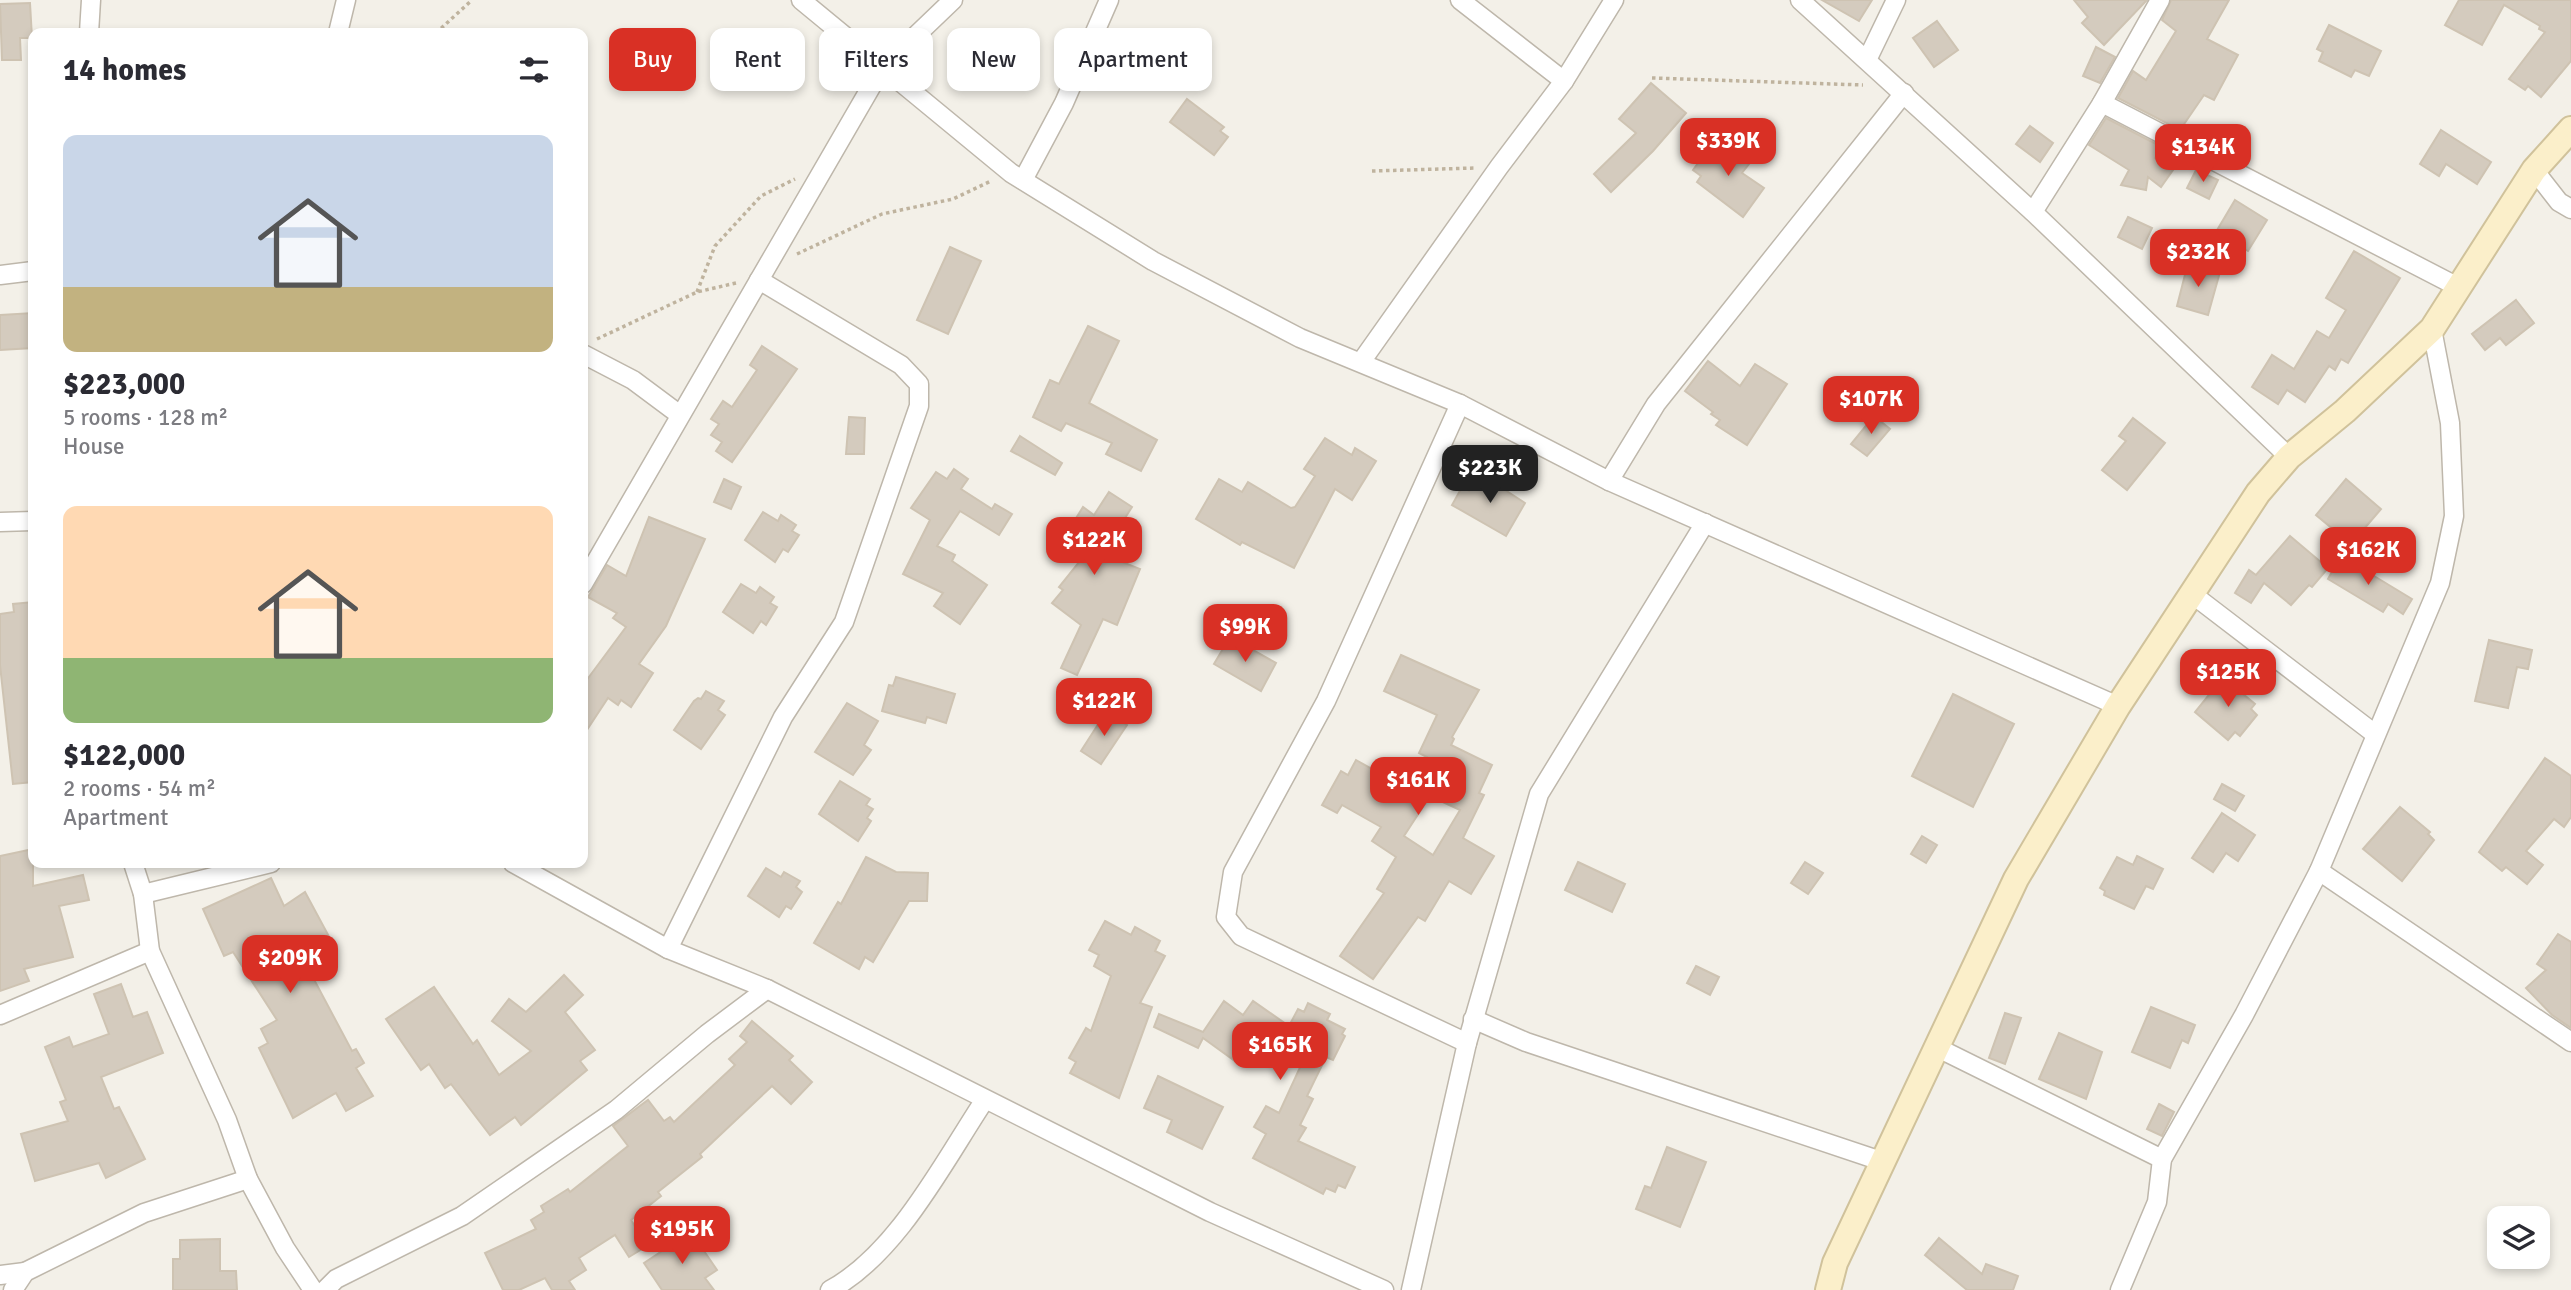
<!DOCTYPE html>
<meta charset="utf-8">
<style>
body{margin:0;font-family:Signika,sans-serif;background:#f2f2f3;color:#2b2b33;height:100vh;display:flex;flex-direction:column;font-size:26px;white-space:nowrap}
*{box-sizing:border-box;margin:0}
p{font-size:23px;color:#7c7c81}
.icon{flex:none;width:38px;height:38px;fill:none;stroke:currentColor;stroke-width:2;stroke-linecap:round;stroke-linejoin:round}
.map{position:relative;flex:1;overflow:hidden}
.drawer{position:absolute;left:28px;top:28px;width:560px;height:840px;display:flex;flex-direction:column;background:#fff;border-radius:14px;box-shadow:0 4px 10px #0003}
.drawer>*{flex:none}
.top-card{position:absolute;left:609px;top:28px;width:665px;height:63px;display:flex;gap:14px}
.controls{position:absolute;left:2487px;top:1206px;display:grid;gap:14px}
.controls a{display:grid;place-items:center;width:63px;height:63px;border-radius:14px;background:#fff;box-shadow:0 4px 10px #0003;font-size:35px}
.price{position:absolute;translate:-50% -60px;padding:0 16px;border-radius:14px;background:#d93025;color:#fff;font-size:23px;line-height:46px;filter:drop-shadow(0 2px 4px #0008)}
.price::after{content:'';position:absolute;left:50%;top:42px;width:21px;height:16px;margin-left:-10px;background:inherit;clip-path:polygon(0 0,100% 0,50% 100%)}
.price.current{background:#222;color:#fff}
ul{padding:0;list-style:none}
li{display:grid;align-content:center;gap:14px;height:371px;padding:0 35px}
li span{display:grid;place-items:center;height:217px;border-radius:14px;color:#555}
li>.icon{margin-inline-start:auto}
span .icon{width:126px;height:126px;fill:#fffc;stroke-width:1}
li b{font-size:30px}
h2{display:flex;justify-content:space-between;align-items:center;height:84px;padding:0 35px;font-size:30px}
.tag{padding:0 24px;border-radius:14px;background:#fff;box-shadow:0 4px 10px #0003;font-size:24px;line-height:63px}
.tag.current{background:#d93025;color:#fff}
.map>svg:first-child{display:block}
</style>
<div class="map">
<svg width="2571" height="1290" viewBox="0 0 2571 1290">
<rect width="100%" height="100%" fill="#f3f0e8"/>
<g fill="#d4cbbe" stroke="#cec3b2" stroke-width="2" fill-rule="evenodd">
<polygon points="1822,0 1872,0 1859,21"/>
<polygon points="2074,0 2147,0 2104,45 2082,23 2088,17"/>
<polygon points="2171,0 2229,0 2207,39 2238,55 2214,100 2204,95 2180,130 2118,98 2133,71 2146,80 2176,31 2162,20"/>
<polygon points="2459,0 2571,0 2571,61 2541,97 2528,86 2525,90 2509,79 2545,32 2539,29 2540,26 2504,5 2482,45 2445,25"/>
<polygon points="30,3 32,38 20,38 21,60 2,60 0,4"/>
<polygon points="1937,21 1958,50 1934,67 1913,38"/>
<polygon points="2329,25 2381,51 2369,76 2355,70 2351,77 2319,61 2323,52 2317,49"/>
<polygon points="2096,47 2115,57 2100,83 2083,76"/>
<polygon points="1651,83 1686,113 1653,151 1611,192 1594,174 1636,133 1619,119"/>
<polygon points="1187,99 1224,127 1220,131 1228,137 1214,155 1170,122"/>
<polygon points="2106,118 2162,147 2155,158 2173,170 2161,187 2148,177 2146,190 2121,185 2129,170 2089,145"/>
<polygon points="2030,126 2053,143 2040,162 2016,144"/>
<polygon points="2441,130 2491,162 2477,184 2446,164 2439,176 2420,164"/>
<polygon points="1715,140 1749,164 1742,173 1764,188 1743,217 1697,182 1701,176 1693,170"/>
<polygon points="2196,170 2218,180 2209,199 2187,188"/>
<polygon points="2235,200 2267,220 2248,251 2216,232"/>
<polygon points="2128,217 2152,228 2142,249 2118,237"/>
<polygon points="950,247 981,261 948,334 917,320"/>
<polygon points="2354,251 2400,278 2348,363 2341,359 2335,370 2329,366 2305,402 2287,390 2278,404 2252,387 2272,355 2294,369 2317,331 2329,338 2346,310 2326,298"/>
<polygon points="2188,263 2220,272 2208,315 2177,306"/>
<polygon points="2516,300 2534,323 2506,345 2500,338 2485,350 2472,334"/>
<polygon points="33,313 33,348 0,350 0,315"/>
<polygon points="1088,326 1119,341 1089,403 1157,440 1141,471 1106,454 1112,443 1066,423 1061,431 1033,417 1050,380 1059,384"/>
<polygon points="762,346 797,369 732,462 716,451 722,442 711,435 719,424 711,419 723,401 732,407 757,370 750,365"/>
<polygon points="1708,361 1740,386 1755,364 1787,384 1747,445 1716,425 1720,420 1711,414 1713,412 1685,391"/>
<polygon points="1874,416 1890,429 1867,456 1851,444"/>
<polygon points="849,417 865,418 864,454 846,454"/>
<polygon points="2133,418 2165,443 2127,490 2102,470 2126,441 2119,436"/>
<polygon points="1020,436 1062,463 1055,475 1011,451"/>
<polygon points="1325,438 1352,455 1355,448 1376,461 1352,500 1335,489 1294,568 1242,542 1240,545 1196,519 1219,479 1242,492 1248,482 1291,508 1295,507 1315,476 1304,469"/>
<polygon points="954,469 968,479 961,489 992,509 995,504 1012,514 999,535 960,511 937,546 955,555 952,561 987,585 960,624 934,606 943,593 903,574 930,520 911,508 936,472 947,479"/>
<polygon points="1479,473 1525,503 1506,536 1452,505 1462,487 1469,491"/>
<polygon points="724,479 741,487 731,509 714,502"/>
<polygon points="2346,479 2381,509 2351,544 2316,515"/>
<polygon points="1109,492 1132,507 1102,554 1140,569 1117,625 1103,619 1077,675 1061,668 1081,625 1052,603 1063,590 1059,587 1080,561 1058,547 1083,507 1094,515"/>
<polygon points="763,512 778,521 781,515 796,525 792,531 799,535 788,552 783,549 775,562 745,540"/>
<polygon points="649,517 705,539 666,626 639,664 653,673 631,707 621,700 618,705 608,698 583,736 583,685 626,627 613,618 617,613 588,597 607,565 626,576"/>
<polygon points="2290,536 2328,568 2312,587 2309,585 2291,605 2264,583 2251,603 2235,593 2249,570 2256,575"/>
<polygon points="2341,556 2412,599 2403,614 2388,604 2383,612 2328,579"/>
<polygon points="741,584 756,593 760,587 774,597 770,603 777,607 766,625 761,621 753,633 723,612"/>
<polygon points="33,602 33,782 13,784 0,665 0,614 14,612 13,604"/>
<polygon points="1230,637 1276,663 1261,691 1214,664"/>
<polygon points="2489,640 2532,650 2528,669 2517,667 2508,708 2475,701"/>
<path d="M 1401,655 L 1479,690 L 1452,737 L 1454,739 L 1451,745 L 1492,765 L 1479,793 L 1484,795 L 1463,838 L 1494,856 L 1471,894 L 1449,881 L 1425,921 L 1418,917 L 1373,979 L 1340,956 L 1384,893 L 1377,889 L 1396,857 L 1372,841 L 1381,827 L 1342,805 L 1337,813 L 1322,805 L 1341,771 L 1348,775 L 1356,760 L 1411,791 L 1427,757 L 1419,753 L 1437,715 L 1384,691 ZM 1430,796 L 1460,810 L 1433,855 L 1404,836 Z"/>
<polygon points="2233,676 2248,688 2243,694 2255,704 2251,709 2257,715 2240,736 2235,732 2228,740 2195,712 2217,685 2223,690"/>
<polygon points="896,677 955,694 946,723 927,717 925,723 882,711 889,685 893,686"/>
<polygon points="706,691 724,701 718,710 725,715 701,749 674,730 694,701 698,698 701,699"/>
<polygon points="1953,694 2014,724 1973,807 1912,776"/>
<polygon points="847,703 878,721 864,745 871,750 853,775 815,752"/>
<polygon points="1106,712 1127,725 1101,764 1081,751"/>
<polygon points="2545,758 2571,776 2571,817 2564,827 2554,819 2526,851 2543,865 2527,884 2506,867 2502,871 2479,852"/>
<polygon points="840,781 870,799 866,805 873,809 867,818 871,821 858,841 819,814"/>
<polygon points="2222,784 2244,796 2235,811 2214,799"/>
<polygon points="2400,807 2430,832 2428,834 2434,840 2402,881 2363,849"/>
<polygon points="2222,813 2255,835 2238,861 2226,853 2213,872 2192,858"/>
<polygon points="1922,836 1937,845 1926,863 1911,854"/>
<polygon points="33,849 33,886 83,875 89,900 59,906 73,957 24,969 29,981 0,991 0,856"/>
<polygon points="2137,856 2163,869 2153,889 2146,886 2134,909 2104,895 2105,891 2100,888 2117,857 2133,865"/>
<polygon points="866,857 896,872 928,873 927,901 909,901 873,962 865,957 859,969 814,943 838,902 841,904"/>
<polygon points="1578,862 1625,884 1612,912 1565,890"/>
<polygon points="1805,862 1823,873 1808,894 1791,883"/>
<polygon points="766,868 781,877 784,872 800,881 796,887 802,892 791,909 786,906 779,917 748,896"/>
<polygon points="271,878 284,906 305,892 332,942 308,956 315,968 310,972 352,1051 356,1049 364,1063 356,1068 373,1096 346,1111 336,1093 293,1118 259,1048 268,1043 261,1029 277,1020 233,952 224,956 203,909"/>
<polygon points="1105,921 1131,935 1135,927 1160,941 1155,951 1165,956 1140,1003 1152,1007 1119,1098 1070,1073 1076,1062 1069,1058 1086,1028 1091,1031 1111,976 1094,966 1099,955 1089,950"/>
<polygon points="2558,934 2571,942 2571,1028 2552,1015 2526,988 2546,970 2537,964"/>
<polygon points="1696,966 1719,977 1710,995 1687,983"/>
<polygon points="564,975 583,995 565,1012 595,1050 580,1061 587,1070 521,1125 515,1117 490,1135 451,1084 445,1088 429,1064 421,1070 386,1019 434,987 473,1044 477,1040 499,1075 531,1051 492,1021 509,999 526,1012"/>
<polygon points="121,984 133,1017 147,1012 163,1053 101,1077 114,1109 119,1107 145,1159 106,1178 99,1163 35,1181 21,1134 68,1121 60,1102 66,1100 45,1047 69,1037 73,1047 109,1034 94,994"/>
<polygon points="1224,1001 1243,1015 1253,1001 1289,1026 1298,1009 1304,1012 1308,1003 1330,1014 1327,1020 1345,1029 1342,1034 1345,1036 1333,1060 1326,1057 1307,1096 1313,1099 1300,1125 1306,1128 1298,1141 1355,1167 1345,1188 1338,1185 1335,1192 1326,1188 1323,1194 1253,1158 1266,1134 1254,1127 1266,1106 1279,1113 1303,1061 1267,1043 1256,1057 1244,1049 1235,1061 1203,1038 1198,1048 1154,1027 1159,1014 1203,1032"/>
<polygon points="2151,1007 2195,1025 2188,1043 2182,1040 2170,1068 2132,1052"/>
<polygon points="2005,1013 2021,1018 2005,1064 1989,1058"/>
<polygon points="752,1021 793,1056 789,1060 812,1082 791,1104 772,1086 700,1154 702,1157 658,1192 661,1196 631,1220 647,1246 629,1257 615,1235 579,1258 586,1270 569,1281 575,1290 552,1290 545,1278 519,1290 503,1290 485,1253 536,1229 531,1220 544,1212 541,1206 568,1189 570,1192 628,1146 613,1126 648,1100 664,1121 670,1117 674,1122 735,1065 729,1059 747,1042 740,1036"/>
<polygon points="2059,1033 2102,1052 2086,1099 2039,1079"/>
<polygon points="1158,1076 1223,1107 1202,1149 1167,1132 1172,1120 1144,1108"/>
<polygon points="2159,1104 2174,1112 2162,1136 2147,1129"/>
<polygon points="1667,1147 1706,1162 1680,1227 1636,1209 1645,1186 1651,1188"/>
<polygon points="691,1232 717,1270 705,1278 714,1290 662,1290 644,1263"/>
<polygon points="1939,1238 1982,1274 1986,1264 2018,1276 2013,1290 1967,1290 1925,1255"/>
<polygon points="220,1239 220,1271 236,1271 237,1290 173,1290 173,1259 180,1259 180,1240"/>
</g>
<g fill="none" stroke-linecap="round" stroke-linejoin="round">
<g stroke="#beb7ab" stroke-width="21">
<g id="street">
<polyline points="801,0 1011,173 1153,261 1300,338 1460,404 1609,481 2118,706"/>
<polyline points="1460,0 1564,81 1614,0"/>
<polyline points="1800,0 2033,212 2289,457"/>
<polyline points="89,33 91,0"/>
<polyline points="338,33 346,0"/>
<polyline points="1867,60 1896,0"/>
<polyline points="2102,103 2460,288"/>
<polyline points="2534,170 2559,202 2571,209"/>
<polyline points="1023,180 1064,103 1109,0"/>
<polyline points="2033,212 2102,103 2160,0"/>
<polyline points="0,275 33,271"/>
<polyline points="583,354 633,380 680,415"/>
<polyline points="1361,362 1499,167 1564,81"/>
<polyline points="1460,404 1326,701 1233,872 1226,917 1241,936 1467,1043"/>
<polyline points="1609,481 1656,404 1904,93"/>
<polyline points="0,522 33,521"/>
<polyline points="583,584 882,68 953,0"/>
<polyline points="2192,594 2375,734"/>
<polyline points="133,863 143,894 150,951 227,1120 248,1179 285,1248 313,1290"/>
<polyline points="513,863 668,949 767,989 1210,1212 1384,1290"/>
<polyline points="2319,871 2571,1042"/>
<polyline points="143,894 271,863"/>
<polyline points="668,949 783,717 844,622 919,406 919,384 901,365 759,280"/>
<polyline points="0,1015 150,951"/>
<polyline points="1473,1019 1526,1042 1884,1162"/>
<polyline points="1936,1047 2162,1159"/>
<polyline points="0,1275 25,1272"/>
<polyline points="13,1290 25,1272 144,1213 248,1179"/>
<polyline points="325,1290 336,1279 462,1216 616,1110 707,1034 767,989"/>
<path d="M 830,1290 C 897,1254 943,1163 984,1101"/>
<polyline points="1411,1290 1467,1043 1539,794 1705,523"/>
<polyline points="2120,1290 2157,1202 2162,1159 2244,1015 2319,871 2440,583 2454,516 2450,423 2432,329"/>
</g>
</g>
<g stroke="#d0c29b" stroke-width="28">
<polyline id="secondary" points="1828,1290 1835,1263 2016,879 2118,706 2258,493 2289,457 2345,411 2432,329 2534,170 2571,129"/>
</g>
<g stroke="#bfb39e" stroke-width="3.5" stroke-dasharray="3.5 3.5" stroke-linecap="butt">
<polyline points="436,33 472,0"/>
<polyline points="1652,78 1863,85"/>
<polyline points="1372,171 1475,168"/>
<polyline points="797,254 882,214 953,199 991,181"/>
<polyline points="697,292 715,246 761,196 795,179"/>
<polyline points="597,339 697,292 736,283"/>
</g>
<use href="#street" stroke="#fff" stroke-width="18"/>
<use href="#secondary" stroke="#fbefca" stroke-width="24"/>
</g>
</svg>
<div class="controls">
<a><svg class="icon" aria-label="layers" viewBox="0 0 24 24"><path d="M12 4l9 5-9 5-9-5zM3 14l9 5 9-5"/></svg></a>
</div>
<b class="price" style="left:1728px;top:178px">$339K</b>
<b class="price" style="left:2203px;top:184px">$134K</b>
<b class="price" style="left:2198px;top:289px">$232K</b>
<b class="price" style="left:1871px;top:436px">$107K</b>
<b class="price current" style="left:1490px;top:505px">$223K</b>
<b class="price" style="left:1094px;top:577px">$122K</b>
<b class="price" style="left:2368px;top:587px">$162K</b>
<b class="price" style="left:1245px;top:664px">$99K</b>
<b class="price" style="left:2228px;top:709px">$125K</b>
<b class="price" style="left:1104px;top:738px">$122K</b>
<b class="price" style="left:1418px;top:817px">$161K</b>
<b class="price" style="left:290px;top:995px">$209K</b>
<b class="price" style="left:1280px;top:1082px">$165K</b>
<b class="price" style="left:682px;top:1266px">$195K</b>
<div class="top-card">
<a class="tag current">Buy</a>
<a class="tag">Rent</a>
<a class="tag">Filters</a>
<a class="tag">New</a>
<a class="tag">Apartment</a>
</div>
<section class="drawer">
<h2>14 homes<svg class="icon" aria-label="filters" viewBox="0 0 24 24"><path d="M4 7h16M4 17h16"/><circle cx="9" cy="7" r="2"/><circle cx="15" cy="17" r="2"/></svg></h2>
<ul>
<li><span style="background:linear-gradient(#c9d6e8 70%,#c2b280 0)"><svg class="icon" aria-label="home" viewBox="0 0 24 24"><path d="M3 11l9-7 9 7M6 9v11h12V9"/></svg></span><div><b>$223,000</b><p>5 rooms · 128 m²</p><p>House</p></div></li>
<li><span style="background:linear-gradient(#ffd9b3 70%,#8fb573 0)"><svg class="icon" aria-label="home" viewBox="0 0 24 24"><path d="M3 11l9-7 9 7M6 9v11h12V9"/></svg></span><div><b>$122,000</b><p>2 rooms · 54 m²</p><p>Apartment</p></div></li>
</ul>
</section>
</div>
